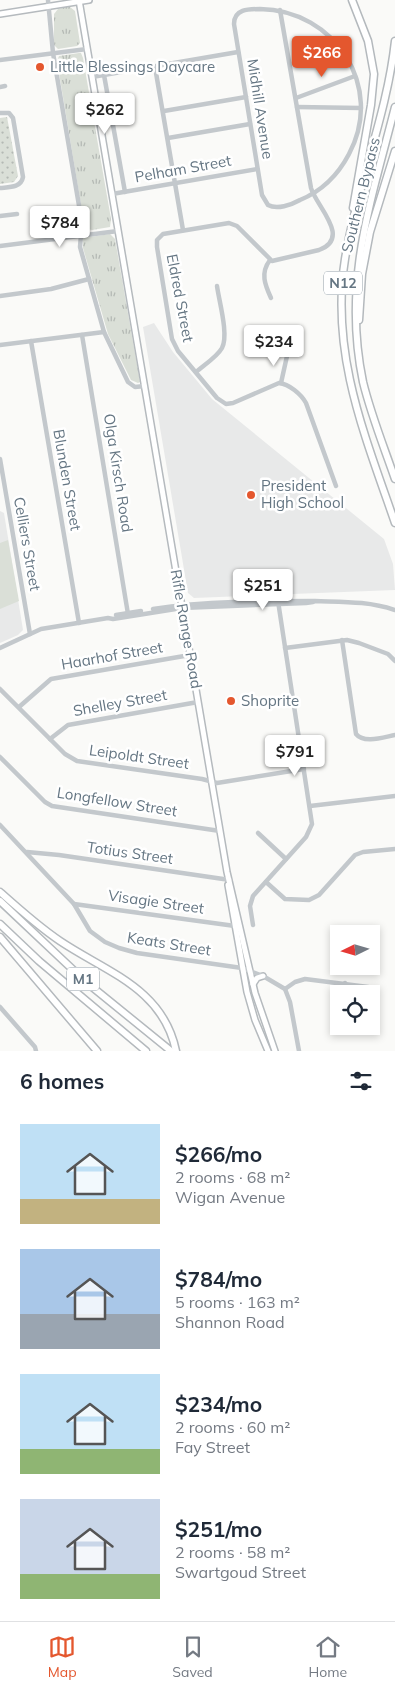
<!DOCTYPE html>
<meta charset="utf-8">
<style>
body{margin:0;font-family:Mulish,sans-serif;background:#f2f2f3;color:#1f2937;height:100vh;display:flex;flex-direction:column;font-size:19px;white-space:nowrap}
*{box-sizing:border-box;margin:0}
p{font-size:16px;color:#747a83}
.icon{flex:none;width:28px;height:28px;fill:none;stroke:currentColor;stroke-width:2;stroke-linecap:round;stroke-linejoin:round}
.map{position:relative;height:1051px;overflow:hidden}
.sheet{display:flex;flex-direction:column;background:#fff;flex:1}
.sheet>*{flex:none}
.needle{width:32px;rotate:265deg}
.tools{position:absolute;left:330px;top:925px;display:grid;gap:10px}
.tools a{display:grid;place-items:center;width:50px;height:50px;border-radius:0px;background:#fff;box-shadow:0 2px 8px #0003;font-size:25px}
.price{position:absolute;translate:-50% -42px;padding:0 11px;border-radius:5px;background:#fff;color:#222;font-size:16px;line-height:32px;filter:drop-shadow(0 1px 2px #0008)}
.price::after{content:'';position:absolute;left:50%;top:30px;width:15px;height:11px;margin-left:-8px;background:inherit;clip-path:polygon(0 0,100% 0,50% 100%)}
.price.current{background:#e4572e;color:#fff}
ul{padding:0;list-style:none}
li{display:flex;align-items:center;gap:15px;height:125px;padding:0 20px}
li span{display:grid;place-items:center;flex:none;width:140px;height:100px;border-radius:0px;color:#555}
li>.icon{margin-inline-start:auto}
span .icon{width:60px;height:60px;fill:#fffc;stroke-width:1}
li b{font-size:21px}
h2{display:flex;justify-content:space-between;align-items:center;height:60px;padding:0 20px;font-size:21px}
.tab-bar{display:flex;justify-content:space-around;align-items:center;height:70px;border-top:1px solid #e0e1e3;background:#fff;font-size:14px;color:#747a83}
.tab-bar a{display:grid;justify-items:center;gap:2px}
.tab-bar .current{color:#e4572e}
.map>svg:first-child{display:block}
</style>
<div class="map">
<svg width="395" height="1051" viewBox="0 0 395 1051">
<defs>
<pattern id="grass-tufts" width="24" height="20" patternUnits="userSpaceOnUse" patternTransform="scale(1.25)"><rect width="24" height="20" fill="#dadfd7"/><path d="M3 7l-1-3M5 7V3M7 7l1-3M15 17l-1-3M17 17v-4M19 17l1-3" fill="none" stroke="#b4b9b4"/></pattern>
<pattern id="park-dots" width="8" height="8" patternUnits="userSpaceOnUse" patternTransform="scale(1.25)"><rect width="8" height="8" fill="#dadfd7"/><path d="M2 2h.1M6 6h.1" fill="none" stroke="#b4b9b4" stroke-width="1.8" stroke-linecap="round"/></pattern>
</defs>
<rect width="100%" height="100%" fill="#fafaf8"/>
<g fill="#e8e9e9">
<polygon points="154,323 173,352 212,399 384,539 393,564 395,590 194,598 188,593 143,327"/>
<polygon points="0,511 4,513 23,630 18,635 0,643"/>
</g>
<g fill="url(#grass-tufts)">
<polygon points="66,7 70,7 75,11 80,43 77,46 58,49 54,45 54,14 58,9"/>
<polygon points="79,53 81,53 83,58 111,219 110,227 92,230 87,229 84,223 57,61 59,56"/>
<polygon points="110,234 115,239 140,382 138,383 131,380 108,334 83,248 83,238"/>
</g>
<polygon fill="url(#park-dots)" points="7,117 18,176 14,182 0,184 0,118"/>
<polygon fill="#dadfd7" points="8,540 19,601 0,609 0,543"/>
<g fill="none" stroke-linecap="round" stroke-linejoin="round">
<g stroke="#b5babe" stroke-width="8">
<g id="major">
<polyline points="79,0 227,872 255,993 275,1051"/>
<polyline points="0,14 89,0"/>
<polyline points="228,885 247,992 255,1020 268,1051"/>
<polyline points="253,984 257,978 263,976"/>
</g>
</g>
<g stroke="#b4b9bd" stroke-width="9">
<g id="highway">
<polyline points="352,0 368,41 374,74 371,105 353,208"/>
<path d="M 395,41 C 387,115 357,185 345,259 C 330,353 365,436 395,523"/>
<path d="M 395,107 C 371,202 342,282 363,382 C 371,415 384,447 395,479"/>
<polyline points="359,320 362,274 370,232 395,151"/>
<path d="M 0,892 C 19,909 39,927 60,941 C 106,972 163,988 176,1051"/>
<polyline points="0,901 86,982 171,1051"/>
<polyline points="0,924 39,961 146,1051"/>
<polyline points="0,937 97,1051"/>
</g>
</g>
<g stroke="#c3c8cc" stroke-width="4.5">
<polyline points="48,0 53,53 82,223 80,247 104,332 128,382 135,387 145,386"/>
<path d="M 260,9 C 335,10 385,87 349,154 C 338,175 322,191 300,200 C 291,205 277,210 268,205 L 262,195 L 234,24 C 234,9 248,9 260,9 Z"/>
<path d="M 280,10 L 311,188 C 316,206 352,238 319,250 L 272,261 L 237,226 L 229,223 L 163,234 L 157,240 L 157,247 L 172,339 L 178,351 L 217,398 L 226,404 L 233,403 L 279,383 C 289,384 301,394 306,403 L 336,486"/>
<polyline points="0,60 87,49"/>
<polyline points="155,67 183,230"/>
<polyline points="104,75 125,192"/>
<polyline points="92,77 238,52"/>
<polyline points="0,87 5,86"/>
<polyline points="296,98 355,76"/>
<polyline points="297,107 361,108"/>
<polyline points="164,111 246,97"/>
<path d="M 0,113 L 9,113 L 13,118 L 23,177 C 21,188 9,187 0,188"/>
<polyline points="168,138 250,124"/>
<polyline points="112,194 257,169"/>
<polyline points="0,216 17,214"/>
<polyline points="0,246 118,231"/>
<path d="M 270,260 C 260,273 265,285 271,298"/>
<polyline points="0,296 51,289 89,279"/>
<polyline points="82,335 128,614"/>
<polyline points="31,341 79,623"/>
<polyline points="0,345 104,332"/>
<path d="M 196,372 C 204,365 217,357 222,348 C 229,335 219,301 217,286"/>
<polyline points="281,383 287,356"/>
<polyline points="0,459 30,634"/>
<path d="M 153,609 C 206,601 261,601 315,601 C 343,602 368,601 395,610"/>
<polyline points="116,615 141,611"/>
<path d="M 342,640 L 356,734 C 364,744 384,737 395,735"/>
<polyline points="0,648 41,629 108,618 113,619 182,608 306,603 313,602"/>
<polyline points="285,648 347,640 359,643 388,654 395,661"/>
<polyline points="0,689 65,754 77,761 202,779 217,783 304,769"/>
<polyline points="19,707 51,679 190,655"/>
<polyline points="50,739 68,725 198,702"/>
<polyline points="0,757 45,802 52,806 220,831"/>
<polyline points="310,806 395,796"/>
<polyline points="0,825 74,904 90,931 105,942 119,948 137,953 242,968 263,976 285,989 290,1002 299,1051"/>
<polyline points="258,833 286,859"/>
<polyline points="27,852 59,855 230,880"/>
<polyline points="266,882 285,899 309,900 319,895 355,855 363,852 395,849"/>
<polyline points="74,904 235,926"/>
<polyline points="253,925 250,906 253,896 306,837 312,824 278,601"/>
<polyline points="345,983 346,994"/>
<polyline points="285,989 295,982 305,979 368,987 371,990 371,996"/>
<polyline points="0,1007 35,1047 36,1051"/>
</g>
<use href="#major" stroke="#fff" stroke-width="5"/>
<use href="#highway" stroke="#fff" stroke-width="6"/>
</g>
<g fill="#e4572e" stroke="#fff" stroke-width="2">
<circle cx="40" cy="67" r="5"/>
<circle cx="251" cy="495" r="5"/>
<circle cx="231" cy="701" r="5"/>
</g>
<g text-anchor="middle" stroke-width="5" stroke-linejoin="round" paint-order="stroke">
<g fill="#fff" stroke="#939fa8" stroke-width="1">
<rect x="324" y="271.5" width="38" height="23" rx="4"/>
<rect x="67" y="967.5" width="32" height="23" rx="4"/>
</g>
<g font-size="14" font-weight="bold" fill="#657683">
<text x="343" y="288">N12</text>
<text x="83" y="984">M1</text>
</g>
<g font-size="15" fill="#657683" stroke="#fff" text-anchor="start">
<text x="50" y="72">Little Blessings Daycare</text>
<text x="261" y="491">President<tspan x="261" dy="17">High School</tspan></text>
<text x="241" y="706">Shoprite</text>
</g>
<g font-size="15" fill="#657683" stroke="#fff">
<text transform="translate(260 109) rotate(81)" y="5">Midhill Avenue</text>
<text transform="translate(183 169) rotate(-10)" y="5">Pelham Street</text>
<text transform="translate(361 195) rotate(-76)" y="5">Southern Bypass</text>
<text transform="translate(180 298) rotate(79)" y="5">Eldred Street</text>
<text transform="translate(118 473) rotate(81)" y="5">Olga Kirsch Road</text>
<text transform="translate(67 480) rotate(80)" y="5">Blunden Street</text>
<text transform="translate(27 544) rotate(80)" y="5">Celliers Street</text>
<text transform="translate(186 629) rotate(80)" y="5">Rifle Range Road</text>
<text transform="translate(112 656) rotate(-10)" y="5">Haarhof Street</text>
<text transform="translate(120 703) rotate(-10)" y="5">Shelley Street</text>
<text transform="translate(139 757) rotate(8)" y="5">Leipoldt Street</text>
<text transform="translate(117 802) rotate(9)" y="5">Longfellow Street</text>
<text transform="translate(130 853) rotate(8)" y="5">Totius Street</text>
<text transform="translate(156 902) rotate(8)" y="5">Visagie Street</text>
<text transform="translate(169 944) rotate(9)" y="5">Keats Street</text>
</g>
</g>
</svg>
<div class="tools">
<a><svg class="needle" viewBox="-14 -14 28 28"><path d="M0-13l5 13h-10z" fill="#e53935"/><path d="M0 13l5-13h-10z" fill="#747a83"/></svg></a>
<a><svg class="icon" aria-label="locate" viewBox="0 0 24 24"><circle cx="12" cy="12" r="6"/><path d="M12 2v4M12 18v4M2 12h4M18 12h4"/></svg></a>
</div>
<b class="price current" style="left:322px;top:78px">$266</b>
<b class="price" style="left:105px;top:135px">$262</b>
<b class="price" style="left:60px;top:248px">$784</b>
<b class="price" style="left:274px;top:367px">$234</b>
<b class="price" style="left:263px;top:611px">$251</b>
<b class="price" style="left:295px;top:777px">$791</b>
</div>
<section class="sheet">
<h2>6 homes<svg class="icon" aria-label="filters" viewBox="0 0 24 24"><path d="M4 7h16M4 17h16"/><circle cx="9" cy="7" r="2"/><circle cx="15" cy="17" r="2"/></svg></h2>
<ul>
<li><span style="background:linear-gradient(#bfe0f5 75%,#c2b280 0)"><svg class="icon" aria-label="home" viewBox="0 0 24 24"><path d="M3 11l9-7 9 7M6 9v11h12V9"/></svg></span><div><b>$266/mo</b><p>2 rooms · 68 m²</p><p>Wigan Avenue</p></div></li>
<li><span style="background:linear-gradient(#a9c7e8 65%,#9aa5b1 0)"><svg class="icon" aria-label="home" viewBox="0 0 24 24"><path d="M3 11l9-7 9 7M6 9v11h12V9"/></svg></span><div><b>$784/mo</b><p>5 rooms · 163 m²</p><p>Shannon Road</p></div></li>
<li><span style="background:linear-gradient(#bfe0f5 75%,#8fb573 0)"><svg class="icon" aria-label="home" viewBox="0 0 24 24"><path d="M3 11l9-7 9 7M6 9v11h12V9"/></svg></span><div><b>$234/mo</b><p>2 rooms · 60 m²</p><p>Fay Street</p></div></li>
<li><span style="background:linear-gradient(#c9d6e8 75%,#8fb573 0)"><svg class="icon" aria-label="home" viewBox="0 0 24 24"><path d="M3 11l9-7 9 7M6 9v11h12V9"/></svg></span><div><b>$251/mo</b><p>2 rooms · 58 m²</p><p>Swartgoud Street</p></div></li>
</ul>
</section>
<nav class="tab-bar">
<a class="current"><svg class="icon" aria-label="map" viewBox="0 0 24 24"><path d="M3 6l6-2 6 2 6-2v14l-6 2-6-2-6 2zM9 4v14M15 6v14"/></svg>Map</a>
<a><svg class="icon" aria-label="saved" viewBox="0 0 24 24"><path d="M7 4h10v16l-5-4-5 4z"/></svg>Saved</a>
<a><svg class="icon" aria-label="home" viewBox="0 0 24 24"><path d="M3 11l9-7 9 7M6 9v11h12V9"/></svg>Home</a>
</nav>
